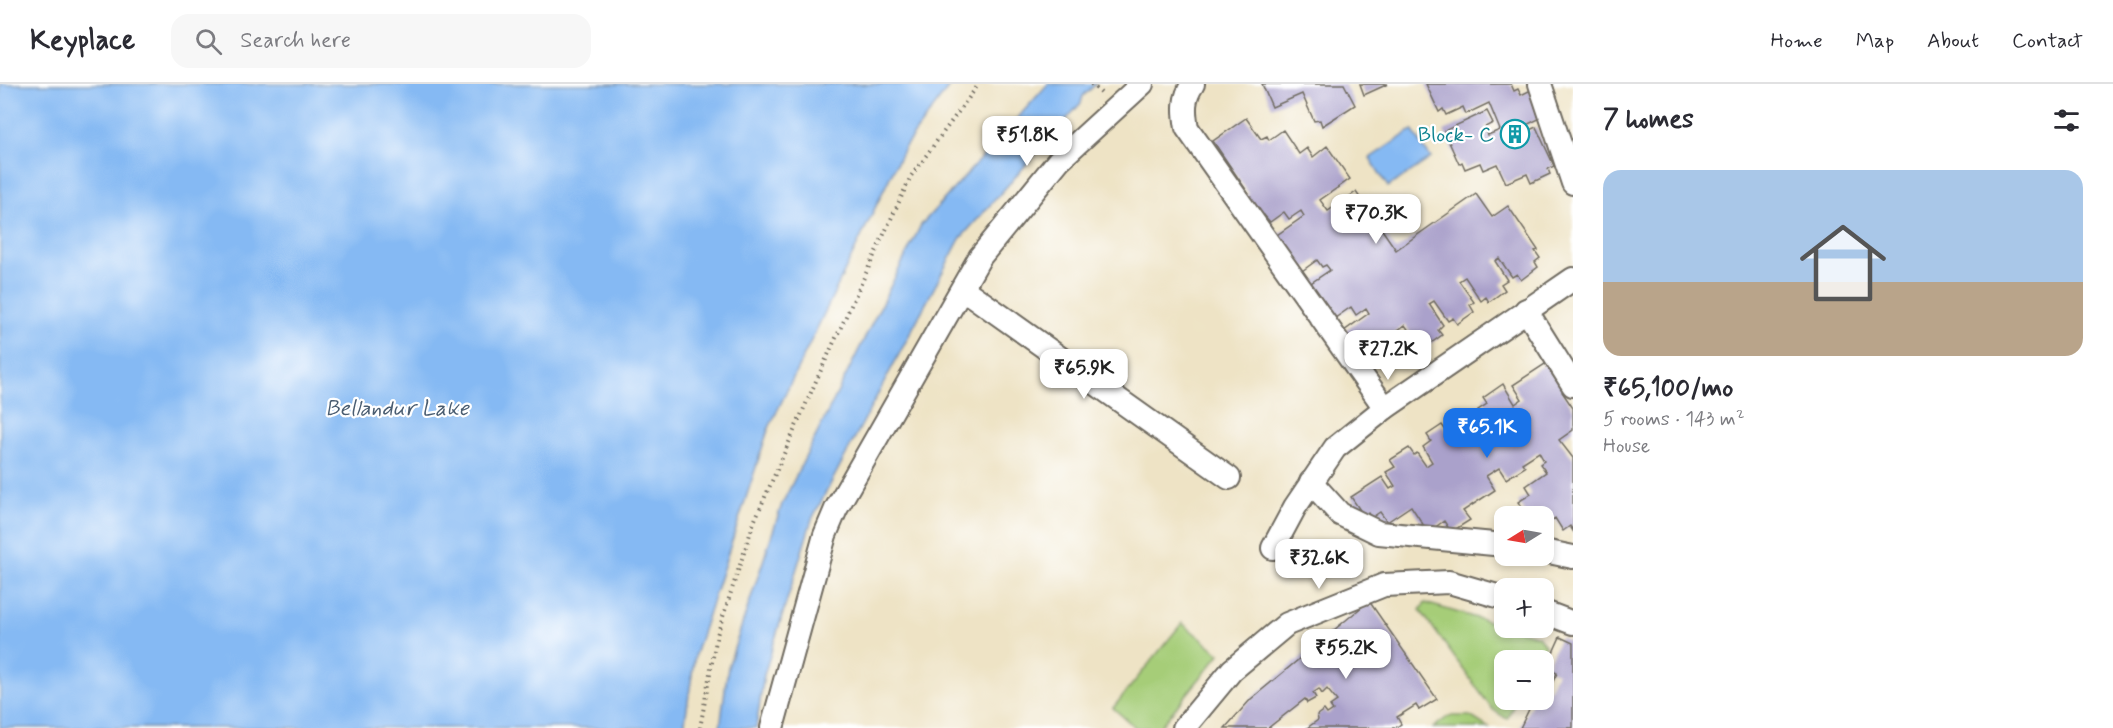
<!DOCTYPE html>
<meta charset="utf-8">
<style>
body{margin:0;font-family:Mynerve,sans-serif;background:#f7f7f7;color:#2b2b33;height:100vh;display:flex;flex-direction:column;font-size:22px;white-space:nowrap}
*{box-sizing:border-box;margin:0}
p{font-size:20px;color:#7c7c81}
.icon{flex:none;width:33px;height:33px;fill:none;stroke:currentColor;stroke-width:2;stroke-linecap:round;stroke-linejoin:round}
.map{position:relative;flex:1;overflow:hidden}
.sheet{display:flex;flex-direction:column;background:#fff;width:540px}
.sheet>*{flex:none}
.needle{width:39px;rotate:259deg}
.tools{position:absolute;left:1494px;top:422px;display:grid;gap:12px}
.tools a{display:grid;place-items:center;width:60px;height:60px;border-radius:12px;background:#fff;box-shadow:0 3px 9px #0003;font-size:30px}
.price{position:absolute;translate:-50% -51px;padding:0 14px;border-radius:12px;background:#fff;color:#222;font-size:20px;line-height:39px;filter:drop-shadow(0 2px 3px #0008)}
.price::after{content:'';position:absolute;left:50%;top:36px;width:18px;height:14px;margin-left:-9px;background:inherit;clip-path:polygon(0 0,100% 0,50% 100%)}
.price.on{background:#1a73e8;color:#fff}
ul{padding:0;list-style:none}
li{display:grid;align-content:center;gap:12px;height:318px;padding:0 30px}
li span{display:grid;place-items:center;height:186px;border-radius:18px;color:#555}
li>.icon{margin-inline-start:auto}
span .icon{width:108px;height:108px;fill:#fffc;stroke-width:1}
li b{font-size:26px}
h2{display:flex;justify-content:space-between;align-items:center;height:72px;padding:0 30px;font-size:26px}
header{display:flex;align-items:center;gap:36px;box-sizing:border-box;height:84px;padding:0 30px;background:#fff;border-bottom:2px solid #e1e1e2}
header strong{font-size:28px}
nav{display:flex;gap:33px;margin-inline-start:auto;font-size:21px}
.search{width:420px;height:54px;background:#f7f7f7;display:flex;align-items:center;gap:15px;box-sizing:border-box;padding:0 21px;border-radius:18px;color:#7c7c81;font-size:22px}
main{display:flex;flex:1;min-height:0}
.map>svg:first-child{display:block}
</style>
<header>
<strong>Keyplace</strong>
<div class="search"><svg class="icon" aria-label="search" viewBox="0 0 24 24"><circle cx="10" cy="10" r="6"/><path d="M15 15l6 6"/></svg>Search here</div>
<nav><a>Home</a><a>Map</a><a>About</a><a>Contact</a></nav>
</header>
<main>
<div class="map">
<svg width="1573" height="644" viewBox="0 0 1573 644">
<rect width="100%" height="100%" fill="#fff"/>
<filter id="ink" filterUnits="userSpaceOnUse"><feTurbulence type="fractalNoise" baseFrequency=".0167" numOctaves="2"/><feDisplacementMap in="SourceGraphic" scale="12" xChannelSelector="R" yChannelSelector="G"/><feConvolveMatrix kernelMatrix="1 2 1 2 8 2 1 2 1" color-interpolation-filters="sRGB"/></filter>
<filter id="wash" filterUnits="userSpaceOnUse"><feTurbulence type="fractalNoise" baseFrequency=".008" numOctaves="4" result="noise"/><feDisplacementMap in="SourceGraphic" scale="24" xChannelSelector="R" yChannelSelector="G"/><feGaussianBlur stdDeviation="1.35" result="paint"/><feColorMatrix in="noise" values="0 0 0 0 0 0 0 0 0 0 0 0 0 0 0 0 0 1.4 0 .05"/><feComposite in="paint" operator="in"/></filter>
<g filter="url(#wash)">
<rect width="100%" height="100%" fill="#eee3c5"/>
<g fill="#a6cd78" stroke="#687c52" stroke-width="1.5">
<polygon points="1425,519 1538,552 1545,561 1537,576 1504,576 1504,615 1517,615 1507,635 1492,625 1420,526"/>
<polygon points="1182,539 1220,570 1159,644 1136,644 1113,624"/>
<polygon points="1449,632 1470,632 1489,644 1433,644"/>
</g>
<g fill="#85b9f3" stroke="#58728f" stroke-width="1.5">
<polygon points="0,0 951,0 904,64 768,346 695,571 684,644 0,644"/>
<polygon points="1048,0 1096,0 1083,12 1081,19 960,155 812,435 764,591 756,644 720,644 728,583 782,420 921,141"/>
<polygon points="1412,46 1431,74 1388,103 1370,74"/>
</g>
<g id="blocks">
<g fill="#aaa1cb">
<polygon points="1262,0 1344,0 1355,21 1322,42 1320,36 1314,37 1302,10 1272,23"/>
<polygon points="1360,0 1388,0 1364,11"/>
<polygon points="1426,0 1511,0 1514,7 1518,5 1521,11 1531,6 1543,33 1520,44 1523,49 1536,43 1554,82 1548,85 1550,90 1531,99 1527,90 1506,99 1497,80 1483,86 1480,79 1465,85 1462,78 1459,80 1444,47 1487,27 1493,39 1485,43 1488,51 1500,46 1489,19 1466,30 1463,23 1446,31 1443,25 1439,28"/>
<polygon points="1246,34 1261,55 1267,52 1269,56 1283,46 1299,70 1307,64 1313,73 1327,62 1350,95 1320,116 1328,127 1356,108 1396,166 1476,110 1492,133 1508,122 1538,166 1535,167 1540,174 1535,178 1538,183 1521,196 1517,190 1512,193 1499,174 1495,177 1507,196 1501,200 1505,206 1489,218 1486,213 1481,217 1465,193 1459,197 1474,218 1470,221 1474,228 1457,240 1453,234 1448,237 1434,217 1429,220 1443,241 1438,246 1442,251 1427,262 1421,255 1417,258 1405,241 1394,249 1406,266 1389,278 1383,269 1367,281 1344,247 1369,229 1366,224 1356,231 1351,223 1335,234 1310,210 1316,206 1311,199 1330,186 1326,181 1322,183 1317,176 1302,187 1297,179 1291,183 1276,162 1282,157 1277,151 1304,132 1301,127 1289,135 1284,128 1270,138 1264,131 1259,135 1244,113 1249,110 1213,57"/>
<polygon points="1551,276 1570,303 1562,308 1573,324 1573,346 1559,356 1573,374 1573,447 1570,442 1563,447 1555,434 1544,442 1544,432 1527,432 1518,418 1531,410 1526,402 1546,388 1540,380 1544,377 1539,368 1522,379 1525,383 1506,395 1499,384 1486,392 1495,406 1463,427 1470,436 1451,448 1444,437 1428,448 1411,422 1387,438 1380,428 1371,434 1368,429 1364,432 1351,413 1382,393 1390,405 1395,402 1386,388 1395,383 1390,376 1409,364 1414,371 1417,369 1426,382 1432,378 1423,363 1431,357 1427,351 1442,341 1447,348 1458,341 1464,349 1482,337 1485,341 1487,339 1478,326 1487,320 1483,314 1503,300 1515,320 1522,315 1513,301"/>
<polygon points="1369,517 1437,615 1419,626 1416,621 1397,633 1401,640 1395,644 1307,644 1318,636 1317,631 1324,626 1327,630 1333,626 1330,622 1337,617 1327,605 1322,610 1319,605 1313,609 1316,614 1307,619 1305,615 1268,644 1225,644 1251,615"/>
<polygon points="1560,553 1573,559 1573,644 1520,644 1534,615 1544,615 1544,606 1548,608 1557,589 1546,584"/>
</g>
</g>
</g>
<g filter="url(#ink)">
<use href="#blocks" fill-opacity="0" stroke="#6f6b61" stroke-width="1.5"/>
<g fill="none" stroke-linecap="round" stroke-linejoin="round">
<g stroke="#6f6b61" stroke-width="26">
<g id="minor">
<path d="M 1193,0 C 1183,14 1184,27 1187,44 L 1385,324"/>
<polyline points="1540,0 1573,99"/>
<polyline points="963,205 1229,394"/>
<polyline points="1526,226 1573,301"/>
<polyline points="1311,398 1340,430 1379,449 1504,461"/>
<polyline points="1273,464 1295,423 1335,364 1385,324 1573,195"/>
<polyline points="1544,467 1573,473"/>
<polyline points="1544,528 1573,539"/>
<polyline points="772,644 825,451 836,425 980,173 1059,76 1142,0"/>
<polyline points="1184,644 1232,586 1287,540 1384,501 1449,498 1504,514"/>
</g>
</g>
<g stroke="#6f6b61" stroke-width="4" stroke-dasharray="1.5 4.5" stroke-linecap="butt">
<polyline points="1091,0 1102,10"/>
<polyline points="700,644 717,551 754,438 816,297 911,92 979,0"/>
</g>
<use href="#minor" stroke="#fff" stroke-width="22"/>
</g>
</g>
<defs>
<g id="building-ring" transform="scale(1.5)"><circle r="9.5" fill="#fff" stroke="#0f9aa8" stroke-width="1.5"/><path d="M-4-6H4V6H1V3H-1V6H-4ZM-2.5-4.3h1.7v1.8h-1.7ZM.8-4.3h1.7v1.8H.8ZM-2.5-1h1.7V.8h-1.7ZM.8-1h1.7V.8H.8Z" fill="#0f9aa8"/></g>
</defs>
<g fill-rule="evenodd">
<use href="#building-ring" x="1515" y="50"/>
</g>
<g text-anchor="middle" stroke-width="4.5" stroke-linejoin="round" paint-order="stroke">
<g font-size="21" fill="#0d838f" stroke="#fff" text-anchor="end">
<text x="1494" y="57">Block- C</text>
</g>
<g font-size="22" font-style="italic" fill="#4a5d71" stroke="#fff">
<text x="397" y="331">Bellandur Lake</text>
</g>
</g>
</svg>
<div class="tools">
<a><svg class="needle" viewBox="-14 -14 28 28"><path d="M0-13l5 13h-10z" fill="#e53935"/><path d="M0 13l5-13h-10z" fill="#7c7c81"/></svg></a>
<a>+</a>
<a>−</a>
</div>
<b class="price" style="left:1027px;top:83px">₹51.8K</b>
<b class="price" style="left:1376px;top:161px">₹70.3K</b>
<b class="price" style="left:1388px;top:297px">₹27.2K</b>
<b class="price" style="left:1084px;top:316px">₹65.9K</b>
<b class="price on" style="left:1487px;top:375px">₹65.1K</b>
<b class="price" style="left:1319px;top:506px">₹32.6K</b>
<b class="price" style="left:1346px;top:596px">₹55.2K</b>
</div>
<section class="sheet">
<h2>7 homes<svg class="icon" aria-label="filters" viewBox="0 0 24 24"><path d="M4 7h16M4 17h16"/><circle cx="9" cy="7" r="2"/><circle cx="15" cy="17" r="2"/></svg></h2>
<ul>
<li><span style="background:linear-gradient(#a9c7e8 60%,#b9a48a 0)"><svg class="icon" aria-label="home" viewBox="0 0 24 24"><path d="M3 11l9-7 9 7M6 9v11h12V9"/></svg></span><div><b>₹65,100/mo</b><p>5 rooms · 143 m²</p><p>House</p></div></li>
</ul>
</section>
</main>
